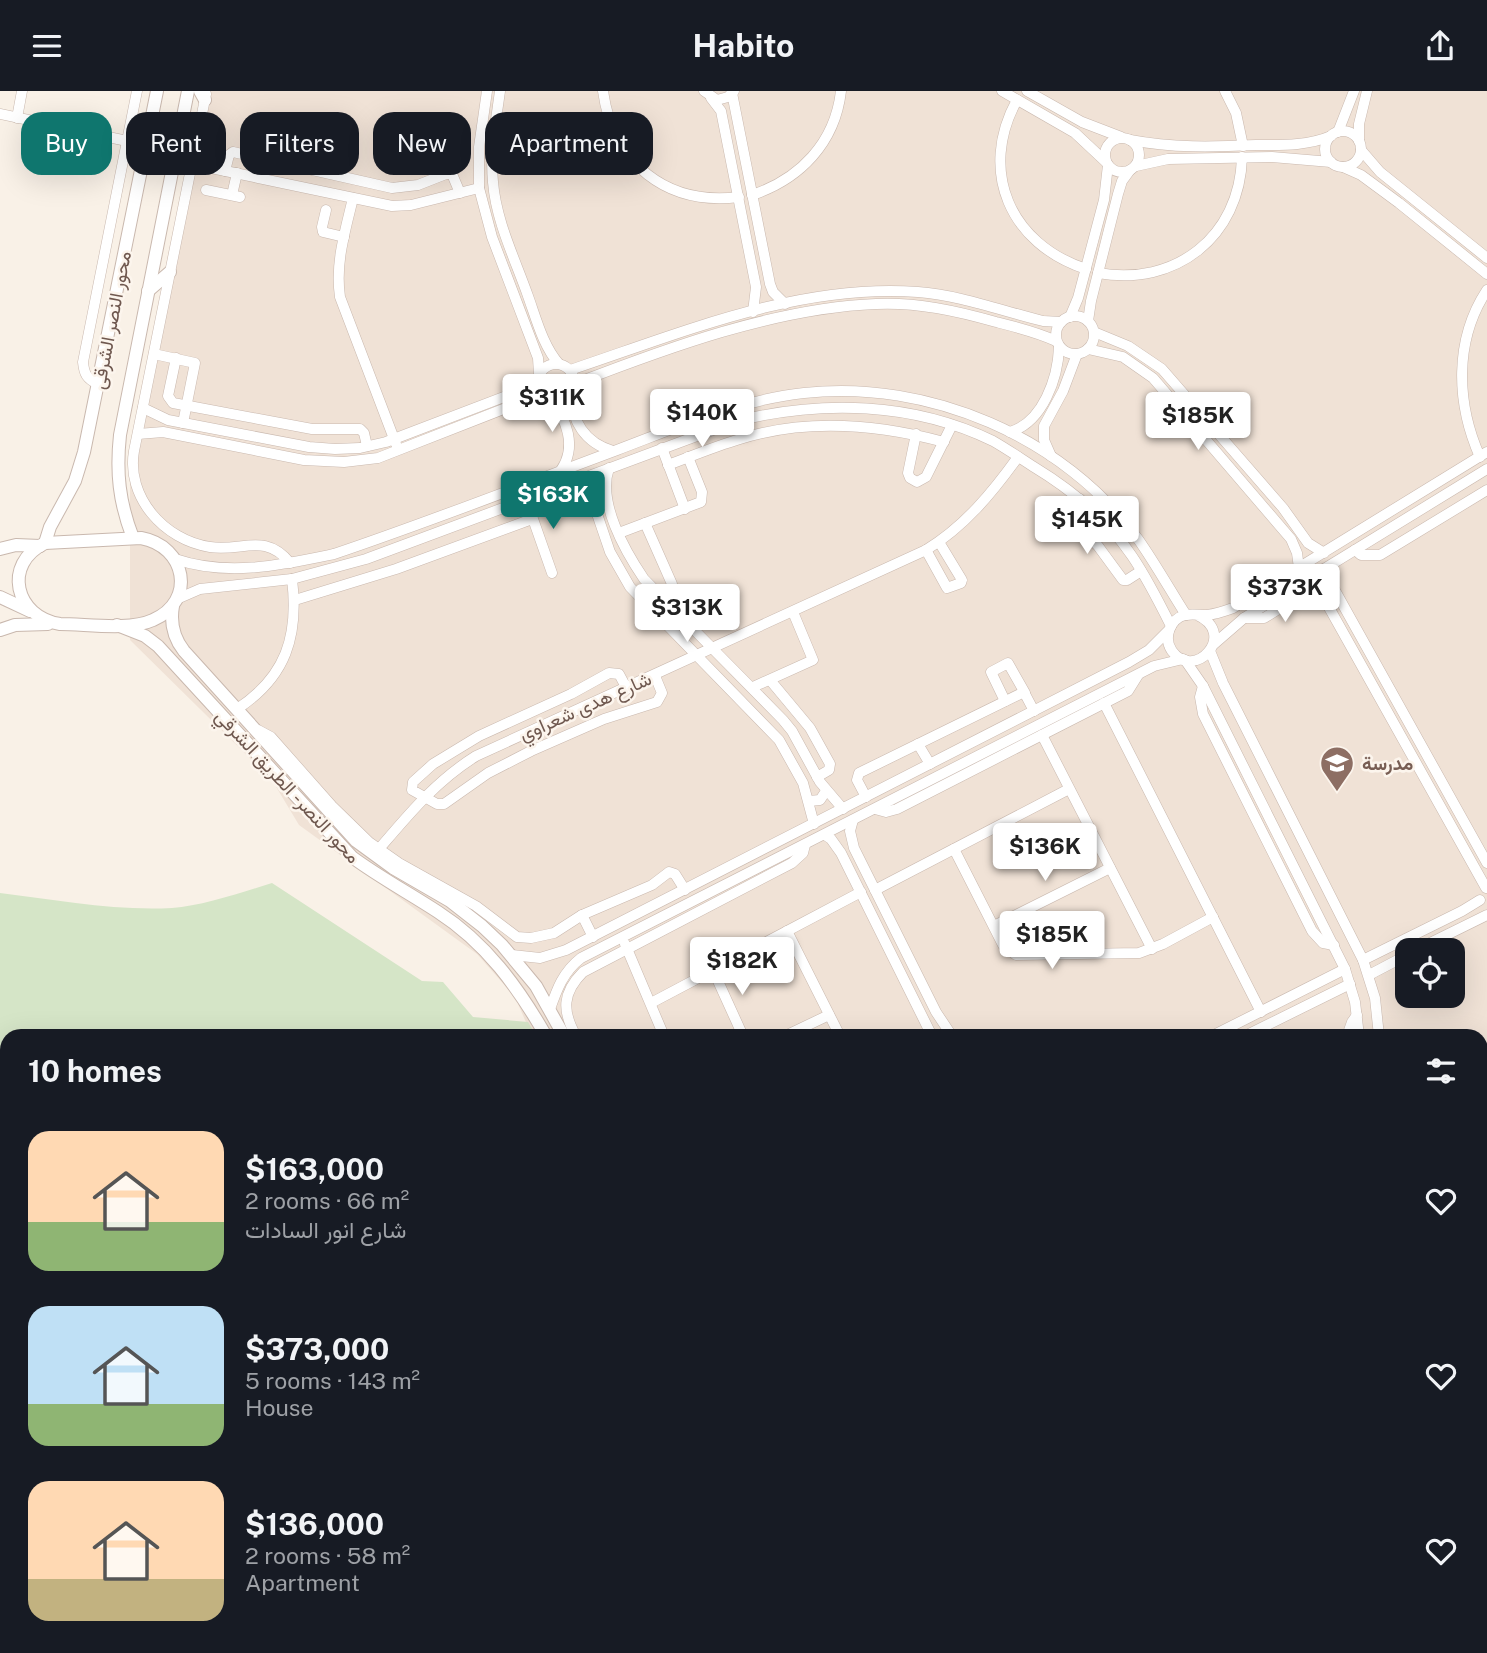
<!DOCTYPE html>
<meta charset="utf-8">
<style>
body{margin:0;font-family:"Public Sans",Vazirmatn,sans-serif;background:#242831;color:#f1f3f6;height:100vh;display:flex;flex-direction:column;font-size:26px;white-space:nowrap}
*{box-sizing:border-box;margin:0}
p{font-size:23px;color:#9ea1a6}
.icon{flex:none;width:38px;height:38px;fill:none;stroke:currentColor;stroke-width:2;stroke-linecap:round;stroke-linejoin:round}
.map{position:relative;flex:1;overflow:hidden}
.details{position:absolute;left:0px;top:938px;width:1488px;height:625px;display:flex;flex-direction:column;background:#171b24;border-radius:21px 21px 0 0;box-shadow:0 7px 28px #0002}
.details>*{flex:none}
.banner{position:absolute;left:21px;top:21px;width:700px;height:63px;display:flex;gap:14px}
.fabs{position:absolute;left:1395px;top:847px;display:grid;gap:14px}
.fabs a{display:grid;place-items:center;width:70px;height:70px;border-radius:14px;background:#171b24;box-shadow:0 7px 28px #0002;font-size:35px}
.price{position:absolute;translate:-50% -60px;padding:0 16px;border-radius:7px;background:#fff;color:#222;font-size:23px;line-height:46px;filter:drop-shadow(0 2px 4px #0008)}
.price::after{content:'';position:absolute;left:50%;top:42px;width:21px;height:16px;margin-left:-10px;background:inherit;clip-path:polygon(0 0,100% 0,50% 100%)}
.price.active{background:#0f766e;color:#fff}
ul{padding:0;list-style:none}
li{display:flex;align-items:center;gap:21px;height:175px;padding:0 28px}
li span{display:grid;place-items:center;flex:none;width:196px;height:140px;border-radius:21px;color:#555}
li>.icon{margin-inline-start:auto}
span .icon{width:84px;height:84px;fill:#fffc;stroke-width:1}
li b{font-size:30px}
h2{display:flex;justify-content:space-between;align-items:center;height:84px;padding:0 28px;font-size:30px}
.tag{padding:0 24px;border-radius:21px;background:#171b24;box-shadow:0 7px 28px #0002;font-size:24px;line-height:63px}
.tag.active{background:#0f766e;color:#fff}
header{display:flex;justify-content:space-between;align-items:center;height:91px;padding:0 28px;background:#171b24;font-size:32px;font-weight:700}
.map>svg:first-child{display:block}
</style>
<header><svg class="icon" aria-label="menu" viewBox="0 0 24 24"><path d="M4 6h16M4 12h16M4 18h16"/></svg>Habito<svg class="icon" aria-label="share" viewBox="0 0 24 24"><path d="M12 15V3M7 8l5-5 5 5M5 13v7h14v-7"/></svg></header>
<div class="map">
<svg width="1487" height="1562" viewBox="0 0 1487 1562">
<rect width="100%" height="100%" fill="#f9f1e7"/>
<g fill="#f0e2d6" fill-rule="evenodd">
<path d="M 202,0 L 1487,0 L 1487,1562 L 253,1562 L 263,1556 L 1480,1556 L 1480,945 L 532,945 L 515,906 L 477,863 L 299,734 L 272,689 L 130,549 L 130,365 ZM 1407,859 L 1452,859 L 1452,905 L 1407,905 Z"/>
<polygon points="0,1471 7,1479 7,1556 79,1556 86,1562 0,1562"/>
</g>
<path fill="#d5e5c7" d="M 272,792 L 422,890 L 443,891 L 473,926 L 528,931 L 536,945 L 7,945 L 7,1332 L 0,1332 L 0,802 C 57,809 114,820 172,817 C 202,815 243,801 272,792 Z"/>
<g fill="none" stroke-linecap="round" stroke-linejoin="round">
<g stroke="#c9b8ae" stroke-width="11">
<g id="minor">
<polyline points="487,0 479,56 479,97 492,146 538,267 539,283"/>
<path d="M 500,0 C 496,30 490,61 493,91 C 496,130 515,168 528,205 C 536,227 543,255 559,273"/>
<path d="M 603,0 C 613,72 666,115 739,106"/>
<polyline points="704,0 717,9 728,6 734,0"/>
<polyline points="1002,0 1075,42 1106,71"/>
<polyline points="1027,0 1082,31 1121,46"/>
<polyline points="1225,0 1236,22 1243,55"/>
<polyline points="732,2 770,193 773,201 785,213"/>
<path d="M 206,3 L 134,360 C 126,406 164,449 210,456 C 242,461 265,441 290,472"/>
<polyline points="711,7 721,20 756,196 753,221"/>
<path d="M 1017,9 C 978,80 1010,153 1086,178"/>
<polyline points="0,23 127,50"/>
<polyline points="17,27 22,0"/>
<circle cx="1343" cy="58" r="18"/>
<polyline points="1338,41 1354,0"/>
<circle cx="1122" cy="64" r="17"/>
<path d="M 1130,49 C 1172,57 1213,56 1256,54 C 1282,54 1307,55 1331,45"/>
<polyline points="1359,50 1359,33 1367,0"/>
<polyline points="1361,59 1380,81 1487,167"/>
<polyline points="192,73 392,115 411,114 479,97"/>
<polyline points="1136,75 1168,68 1272,66 1331,71"/>
<polyline points="1343,76 1361,84 1399,112 1487,183"/>
<polyline points="225,80 229,64 233,61 392,97 418,94 446,83 452,83 460,102"/>
<polyline points="206,99 240,106"/>
<polyline points="232,104 237,82"/>
<path d="M 752,104 C 800,88 835,52 841,0"/>
<path d="M 353,107 C 345,141 335,172 340,206 L 396,353"/>
<polyline points="326,119 322,136 323,141 344,146"/>
<path d="M 1098,182 C 1175,196 1240,146 1242,66"/>
<circle cx="1075" cy="244" r="19"/>
<polyline points="1070,226 1078,207 1104,109 1108,74"/>
<polyline points="1088,230 1091,210 1118,103 1122,90 1130,79"/>
<polyline points="1094,241 1128,255 1162,278 1283,417 1308,452 1324,462"/>
<polyline points="1088,258 1123,266 1153,287 1291,448 1297,462 1299,477"/>
<polyline points="154,263 195,272 183,332"/>
<polyline points="176,267 168,305 173,312 312,338 360,338 364,342 367,355"/>
<circle cx="556" cy="291" r="18"/>
<path d="M 570,279 C 681,242 799,192 918,201 C 960,204 1002,220 1043,230 L 1061,231"/>
<path d="M 98,293 C 87,288 84,283 83,271 L 137,0"/>
<path d="M 574,293 C 667,257 775,217 876,213 C 917,211 957,220 996,231 C 1016,236 1037,241 1056,250"/>
<path d="M 571,301 C 571,330 585,352 613,360"/>
<path d="M 550,308 C 567,328 577,356 561,379"/>
<polyline points="143,317 168,329 309,356 335,358 360,357 386,351 538,293"/>
<path d="M 1010,341 C 1043,331 1058,287 1059,256"/>
<polyline points="138,343 163,341 304,369 344,371 378,367 542,303"/>
<polyline points="916,343 908,382 910,387 917,391 926,386 952,334"/>
<polyline points="662,357 685,418"/>
<polyline points="1051,365 1044,349 1044,335 1063,300 1077,263"/>
<path d="M 1480,366 C 1456,312 1454,249 1487,199"/>
<path d="M 668,374 C 692,365 716,355 740,348 C 807,327 877,333 944,351"/>
<path d="M 609,377 C 597,411 625,460 644,488 L 783,629 L 792,640 L 820,691 L 843,718"/>
<polyline points="570,391 594,414 610,461 630,496 779,649 803,692 814,733"/>
<polyline points="526,408 552,482"/>
<polyline points="1080,408 1068,425 1098,455 1123,489 1127,489 1141,480"/>
<polyline points="645,432 672,493 671,498 664,508"/>
<polyline points="619,442 701,411 702,401 688,366"/>
<polyline points="926,459 947,497 961,492 962,489 939,451"/>
<polyline points="1355,459 1361,464 1380,464 1487,399"/>
<path d="M 175,468 C 228,486 281,474 334,463 C 429,431 523,394 617,359 C 678,336 739,309 804,302 C 928,288 1064,346 1138,448 C 1155,472 1170,499 1186,524"/>
<polyline points="1323,478 1487,772"/>
<polyline points="1317,495 1486,797"/>
<path d="M 177,508 L 200,498 L 292,488 L 366,468 L 737,330 C 822,309 913,311 993,350 C 1007,358 1020,367 1034,376 C 1072,399 1107,428 1132,465 C 1147,487 1159,511 1171,535"/>
<polyline points="295,509 396,478 532,428"/>
<path d="M 1197,524 C 1239,543 1194,591 1172,560 C 1163,547 1170,528 1185,524 C 1192,523 1200,524 1207,524 C 1216,523 1225,520 1233,517 L 1487,361"/>
<polyline points="1244,527 1264,527 1322,491"/>
<polyline points="1214,553 1244,527 1487,378"/>
<polyline points="1210,560 1223,592 1363,869 1375,907 1379,945"/>
<polyline points="1185,569 1203,595 1345,878 1355,911 1359,945"/>
<polyline points="770,589 810,637 830,673 829,679 817,686"/>
<polyline points="1203,595 1200,606 1203,623 1312,840 1323,852 1334,854"/>
<polyline points="753,596 813,569 793,521"/>
<polyline points="627,598 619,583 609,582 571,603 479,645 433,673 413,691 412,699 437,713 444,713 488,682 531,660 604,628 657,611 662,602 655,585"/>
<polyline points="1005,610 991,581 1008,572 1025,602"/>
<polyline points="1104,612 1261,921"/>
<path d="M 237,618 C 286,586 299,545 292,488"/>
<polyline points="258,639 271,646 332,715 369,751 399,772 476,815 517,846 531,847 554,842 582,824 652,794 669,781 675,783 685,799"/>
<polyline points="1042,644 1152,858"/>
<polyline points="918,653 930,673"/>
<polyline points="866,706 857,689 859,682 1022,602 1025,603 1034,620"/>
<polyline points="809,710 820,709 826,700"/>
<polyline points="875,718 886,721 897,718 1128,600 1138,584"/>
<polyline points="853,729 850,740 854,757 936,921 952,945"/>
<polyline points="825,744 831,748 841,762 932,945"/>
<path d="M 379,758 C 409,723 436,690 476,665 L 926,459 C 965,435 992,402 1018,366"/>
<polyline points="954,758 1003,854 1016,864 1139,862 1163,853 1213,826"/>
<polyline points="875,799 1069,698"/>
<polyline points="582,824 593,846"/>
<polyline points="994,835 1110,777"/>
<polyline points="787,840 840,945"/>
<polyline points="625,853 664,945"/>
<polyline points="1416,859 1487,824"/>
<polyline points="512,864 540,867 566,859 1129,571 1149,559 1169,539"/>
<polyline points="1363,869 1462,820 1480,809"/>
<polyline points="713,879 743,945"/>
<polyline points="1369,884 1407,864"/>
<polyline points="651,912 861,801"/>
<path d="M 550,918 C 557,898 563,881 581,867 L 1154,575 L 1183,568"/>
<path d="M 576,945 C 562,920 562,902 583,881 L 792,772 L 803,762 L 805,754"/>
<polyline points="785,945 829,924"/>
<polyline points="1212,945 1345,878"/>
<polyline points="1245,945 1350,893"/>
<polyline points="1347,945 1352,931 1357,924"/>
<polyline points="1480,1092 1487,1086"/>
<polyline points="1480,1109 1487,1104"/>
<polyline points="1480,1296 1487,1298"/>
<polyline points="1480,1312 1487,1314"/>
<polyline points="1480,1330 1487,1332"/>
<polyline points="1480,1342 1487,1344"/>
<polyline points="0,1507 7,1514"/>
<polyline points="48,1556 54,1562"/>
<polyline points="561,1556 567,1562"/>
<polyline points="869,1556 875,1562"/>
<polyline points="930,1556 939,1562"/>
<polyline points="1165,1556 1186,1562"/>
<polyline points="1331,1556 1332,1562"/>
<polyline points="1345,1556 1346,1562"/>
<polyline points="327,1562 328,1556"/>
<polyline points="415,1562 416,1556"/>
<polyline points="501,1562 501,1556"/>
<polyline points="674,1562 678,1556"/>
<polyline points="997,1562 1000,1556"/>
<polyline points="1087,1562 1089,1556"/>
<polyline points="1204,1562 1207,1556"/>
</g>
</g>
<g stroke="#c9b8ae" stroke-width="14">
<g id="tertiary">
<polyline points="200,0 205,9"/>
<polyline points="148,200 170,181"/>
<path d="M 133,447 C 119,411 116,381 120,344 L 188,0"/>
<path d="M 141,447 C 186,455 197,510 153,529 C 129,540 87,533 60,533 C 15,526 2,473 45,452 Z"/>
<polyline points="45,452 50,436 75,390 84,361 157,0"/>
<polyline points="0,458 16,454 40,455"/>
<polyline points="0,506 30,520"/>
<path d="M 173,515 C 170,532 173,546 184,560 L 356,750 L 393,777 L 450,810 L 482,835 L 502,854 L 536,895 L 564,945"/>
<path d="M 117,534 L 145,545 L 158,555 L 352,766 C 379,786 409,802 438,821 C 486,852 518,896 546,945"/>
<polyline points="0,539 15,534 48,533"/>
<polyline points="0,1463 7,1471"/>
<polyline points="0,1488 7,1495"/>
<polyline points="66,1556 72,1562"/>
<polyline points="90,1556 99,1562"/>
<polyline points="702,1556 709,1562"/>
<polyline points="727,1556 734,1562"/>
<polyline points="268,1562 276,1556"/>
<polyline points="317,1562 318,1556"/>
</g>
</g>
<use href="#minor" stroke="#fff" stroke-width="10"/>
<use href="#tertiary" stroke="#fff" stroke-width="12"/>
</g>
<defs>
<g id="school-pin" transform="scale(1.75)"><path d="M0 17L-7.5 6A9.5 9.5 0 1 1 7.5 6Z" fill="#8d6e63" stroke="#fcf5ed"/><path d="M0-5L7-2L0 1L-7-2ZM-4 1L0 2.5L4 1V4Q0 6-4 4Z" fill="#fff"/></g>
</defs>
<g fill-rule="evenodd">
<use href="#school-pin" x="1337" y="672"/>
</g>
<g text-anchor="middle" stroke-width="5" stroke-linejoin="round" paint-order="stroke">
<g font-size="19" fill="#6f584f" stroke="#fcf5ed">
<text transform="translate(111 229) rotate(-79)" y="7">محور النصر الشرقى</text>
<text transform="translate(585 615) rotate(-24)" y="7">شارع هدى شعراوي</text>
<text transform="translate(288 695) rotate(47)" y="7">محور النصر - الطريق الشرقي</text>
</g>
<g font-size="19" font-weight="bold" fill="#785e54" stroke="#fcf5ed" text-anchor="start">
<text x="1362" y="679">مدرسة</text>
</g>
</g>
</svg>
<div class="fabs">
<a><svg class="icon" aria-label="locate" viewBox="0 0 24 24"><circle cx="12" cy="12" r="6"/><path d="M12 2v4M12 18v4M2 12h4M18 12h4"/></svg></a>
</div>
<b class="price" style="left:552px;top:343px">$311K</b>
<b class="price" style="left:702px;top:358px">$140K</b>
<b class="price" style="left:1198px;top:361px">$185K</b>
<b class="price active" style="left:553px;top:440px">$163K</b>
<b class="price" style="left:1087px;top:465px">$145K</b>
<b class="price" style="left:1285px;top:533px">$373K</b>
<b class="price" style="left:687px;top:553px">$313K</b>
<b class="price" style="left:1045px;top:792px">$136K</b>
<b class="price" style="left:1052px;top:880px">$185K</b>
<b class="price" style="left:742px;top:906px">$182K</b>
<div class="banner">
<a class="tag active">Buy</a>
<a class="tag">Rent</a>
<a class="tag">Filters</a>
<a class="tag">New</a>
<a class="tag">Apartment</a>
</div>
<section class="details">
<h2>10 homes<svg class="icon" aria-label="filters" viewBox="0 0 24 24"><path d="M4 7h16M4 17h16"/><circle cx="9" cy="7" r="2"/><circle cx="15" cy="17" r="2"/></svg></h2>
<ul>
<li><span style="background:linear-gradient(#ffd9b3 65%,#8fb573 0)"><svg class="icon" aria-label="home" viewBox="0 0 24 24"><path d="M3 11l9-7 9 7M6 9v11h12V9"/></svg></span><div><b>$163,000</b><p>2 rooms · 66 m²</p><p>شارع انور السادات</p></div><svg class="icon" aria-label="heart" viewBox="0 0 24 24"><path d="M12 20l-8-8c-3-5 5-10 8-4 3-6 11-1 8 4z"/></svg></li>
<li><span style="background:linear-gradient(#bfe0f5 70%,#8fb573 0)"><svg class="icon" aria-label="home" viewBox="0 0 24 24"><path d="M3 11l9-7 9 7M6 9v11h12V9"/></svg></span><div><b>$373,000</b><p>5 rooms · 143 m²</p><p>House</p></div><svg class="icon" aria-label="heart" viewBox="0 0 24 24"><path d="M12 20l-8-8c-3-5 5-10 8-4 3-6 11-1 8 4z"/></svg></li>
<li><span style="background:linear-gradient(#ffd9b3 70%,#c2b280 0)"><svg class="icon" aria-label="home" viewBox="0 0 24 24"><path d="M3 11l9-7 9 7M6 9v11h12V9"/></svg></span><div><b>$136,000</b><p>2 rooms · 58 m²</p><p>Apartment</p></div><svg class="icon" aria-label="heart" viewBox="0 0 24 24"><path d="M12 20l-8-8c-3-5 5-10 8-4 3-6 11-1 8 4z"/></svg></li>
</ul>
</section>
</div>
